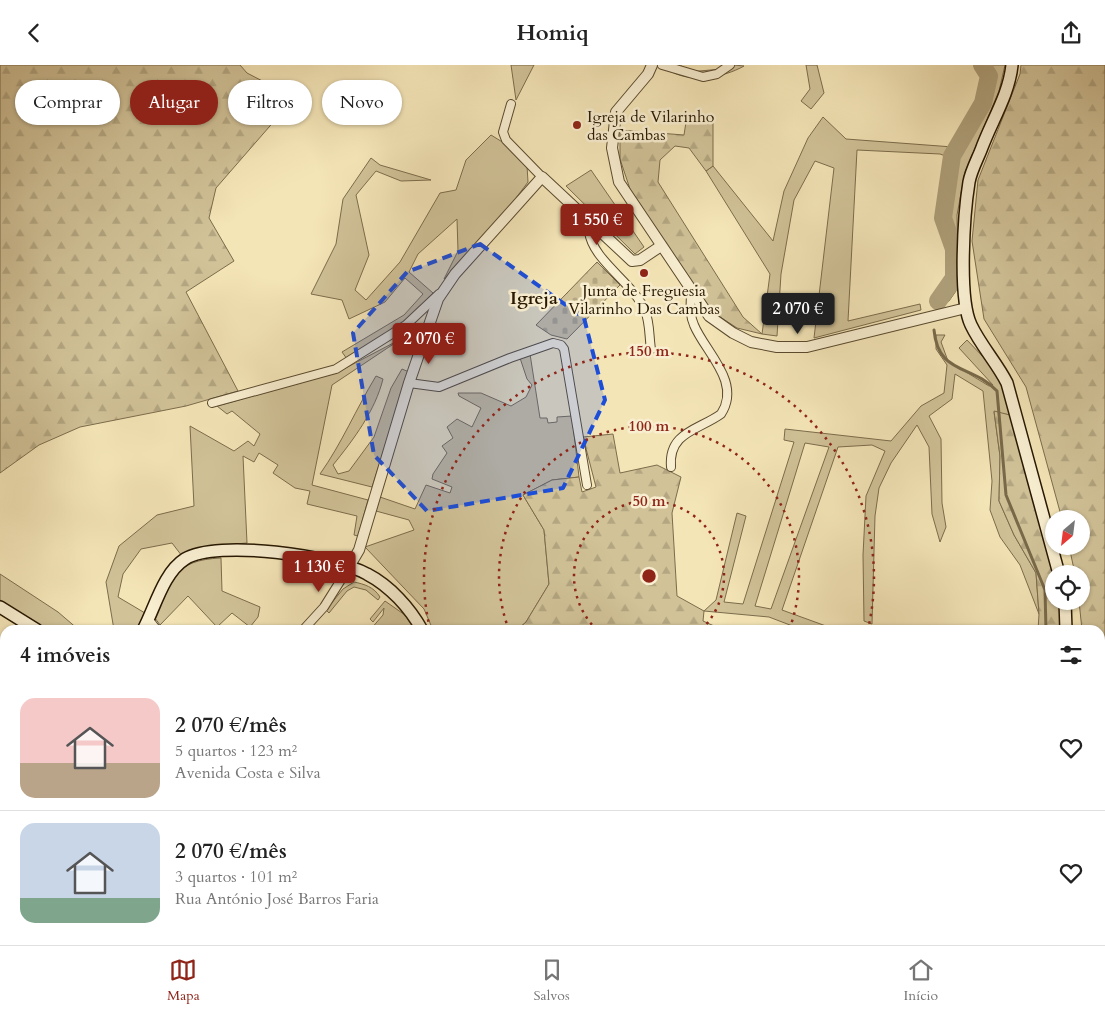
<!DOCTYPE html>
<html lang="pt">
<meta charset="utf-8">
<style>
body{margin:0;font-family:Cardo,serif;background:#f6f6f6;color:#222;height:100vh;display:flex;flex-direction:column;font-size:19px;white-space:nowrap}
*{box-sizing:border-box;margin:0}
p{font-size:16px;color:#767676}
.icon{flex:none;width:28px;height:28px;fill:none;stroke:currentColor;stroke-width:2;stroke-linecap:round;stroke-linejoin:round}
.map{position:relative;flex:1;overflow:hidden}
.drawer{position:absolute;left:0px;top:560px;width:1105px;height:320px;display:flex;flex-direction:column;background:#fff;border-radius:15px 15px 0 0;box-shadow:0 1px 4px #0004}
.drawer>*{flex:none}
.guide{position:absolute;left:15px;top:15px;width:500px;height:45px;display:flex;gap:10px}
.needle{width:32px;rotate:208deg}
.controls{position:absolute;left:1045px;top:445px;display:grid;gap:10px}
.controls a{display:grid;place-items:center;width:45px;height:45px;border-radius:50%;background:#fff;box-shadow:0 1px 4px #0004;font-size:25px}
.price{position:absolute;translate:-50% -42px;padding:0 11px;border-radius:5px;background:#8f2418;color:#fff;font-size:16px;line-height:32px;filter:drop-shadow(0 1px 2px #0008)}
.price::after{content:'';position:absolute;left:50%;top:30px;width:15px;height:11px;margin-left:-8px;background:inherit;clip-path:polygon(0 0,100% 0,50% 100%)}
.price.on{background:#222;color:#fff}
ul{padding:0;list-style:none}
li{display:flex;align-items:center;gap:15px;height:125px;padding:0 20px}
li+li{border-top:1px solid #e0e0e0}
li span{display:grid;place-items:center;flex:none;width:140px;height:100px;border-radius:15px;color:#555}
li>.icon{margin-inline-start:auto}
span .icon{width:60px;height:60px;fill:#fffc;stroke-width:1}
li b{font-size:21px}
h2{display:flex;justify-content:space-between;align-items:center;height:60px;padding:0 20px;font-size:21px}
.pill{padding:0 18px;border-radius:22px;background:#fff;box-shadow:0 1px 4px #0004;font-size:18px;line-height:45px}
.pill.on{background:#8f2418;color:#fff}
header{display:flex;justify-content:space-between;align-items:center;height:65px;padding:0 20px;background:#fff;font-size:22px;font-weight:600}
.menu{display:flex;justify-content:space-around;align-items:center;height:70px;border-top:1px solid #e0e0e0;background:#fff;font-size:14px;color:#767676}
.menu a{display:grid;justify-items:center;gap:2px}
.menu .on{color:#8f2418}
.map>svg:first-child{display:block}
</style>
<header><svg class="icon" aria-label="back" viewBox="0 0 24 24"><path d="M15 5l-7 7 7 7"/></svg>Homiq<svg class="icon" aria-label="share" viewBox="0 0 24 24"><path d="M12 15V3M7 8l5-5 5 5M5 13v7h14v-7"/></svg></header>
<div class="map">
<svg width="1105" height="880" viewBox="0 0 1105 880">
<defs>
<pattern id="forest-firs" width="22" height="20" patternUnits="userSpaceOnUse" patternTransform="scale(1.25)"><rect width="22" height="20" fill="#d1c298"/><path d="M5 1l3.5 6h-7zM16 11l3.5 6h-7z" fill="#b3a681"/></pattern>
<pattern id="cemetery-stones" width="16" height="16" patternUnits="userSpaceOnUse" patternTransform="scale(1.25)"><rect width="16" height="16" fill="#d1c298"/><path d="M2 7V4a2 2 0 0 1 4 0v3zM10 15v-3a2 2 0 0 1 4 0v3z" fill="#b3a681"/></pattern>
</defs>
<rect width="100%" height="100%" fill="#f4e5b7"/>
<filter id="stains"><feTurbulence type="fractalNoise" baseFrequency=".004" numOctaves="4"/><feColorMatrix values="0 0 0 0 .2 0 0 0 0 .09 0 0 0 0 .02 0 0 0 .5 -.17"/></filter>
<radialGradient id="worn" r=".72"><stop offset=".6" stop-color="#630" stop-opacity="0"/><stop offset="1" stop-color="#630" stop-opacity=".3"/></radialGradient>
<g fill="#d1c298" stroke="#7c6c4c" fill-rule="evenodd">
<polygon points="511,0 534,0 516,35"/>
<path d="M 734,0 L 744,1 C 723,13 688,19 667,4 L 682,1 L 688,7 L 722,4 Z"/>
<polygon points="806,0 817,0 824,28 811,44 801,36 810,24"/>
<polygon points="978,0 1005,0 999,26 965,107 957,150 958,213 956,226 949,236 934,242 931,239 932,234 943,223 949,209 947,171 938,153 948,92 940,89 857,85 848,256 920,239 921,245 814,273 834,103 815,96 794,135 781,209 777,271 762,269 770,209 706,106 713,101 773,176 784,126 808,73 823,52 846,74 953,82 982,24 982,4"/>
<polygon points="491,70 504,78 527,101 528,117 510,141 444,214 458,186 457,154 418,189 409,207 433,228 407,255 347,294 342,287 404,250 423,229 405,213 385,237 349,254 342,235 311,229 336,179 343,134 371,93 380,100 431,115 401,116 376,106 356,130 369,190 355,225 366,235 400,197 440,128 456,125 466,95"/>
<polygon points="591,105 644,182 635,189 566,121"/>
<path d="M 936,270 L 945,270 L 941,277 L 948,296 L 989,321 L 993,320 L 959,283 L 967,275 L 985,294 L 1004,321 L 1010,350 L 994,347 L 1000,391 L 999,436 L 1014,470 L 1036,508 L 1039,549 L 1020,500 L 1000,472 L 990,445 L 992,416 L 983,326 L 955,309 L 952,334 L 929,351 L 941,374 L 942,438 L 946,462 L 940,477 L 932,449 L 929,382 L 917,360 L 891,398 L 879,423 L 875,451 L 872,559 L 864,556 L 863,490 L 866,431 L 885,386 L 872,380 L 838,382 L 782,545 L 837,565 L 803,565 L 769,552 L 704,546 L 716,535 L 737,448 L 746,451 L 724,537 L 743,539 L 794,377 L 784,375 L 785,364 L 891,376 L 921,341 L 944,328 L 947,300 L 936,284 ZM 805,378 L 829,382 L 771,544 L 755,541 Z"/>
<polygon points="401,274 332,320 312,420 368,435 358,471 354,470 357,451 307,439 310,426 295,423 273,408 278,400 259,388 254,397 243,391 247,478 201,482 182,491 172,478 141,484 123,509 118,532 145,548 137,565 114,565 106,517 119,481 157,450 194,441 190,361 234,386 248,376 254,381 260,369 232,346 227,349 217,341 336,308"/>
<polygon points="530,289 540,353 547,353 548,358 557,357 557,352 572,351 579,412 552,415 523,430 544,465 549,519 526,557 517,565 433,565 424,544 365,482 414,465 409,455 376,446 380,432 415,444 426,420 450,428 452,422 432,414 433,409 447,388 442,381 453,373 447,362 457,354 472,362 481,343 459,331 458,328 481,328 511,341 526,332 532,320 527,314 520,293"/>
<path d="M 402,304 L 409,307 L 372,422 L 320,409 C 342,378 356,344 376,311 L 383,314 C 375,346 354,374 333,400 L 338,409 L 349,406 L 374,372 L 391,323 Z"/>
<path d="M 221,493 L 222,526 L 260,542 L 258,552 L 250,562 L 232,548 L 217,562 L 188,531 L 160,560 L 155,553 C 172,514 174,495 221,493 Z"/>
<polygon points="0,509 58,547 79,565 47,565 0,535"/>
<path d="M 354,517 C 364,519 374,522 380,532 L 378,535 L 366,525 L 354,522 L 347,526 L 329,548 L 326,545 L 343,524 Z"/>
<polygon points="385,536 405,550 415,565 370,565 383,550 384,543 373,557 370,554"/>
<polygon points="0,634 5,639 5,681 2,683 5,688 5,726 0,711"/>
<polygon points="1100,818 1105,819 1105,837 1100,838"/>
<polygon points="1100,855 1105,861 1105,880 1100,875"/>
<polygon points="749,875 793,875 786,880 730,880"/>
<polygon points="863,875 893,875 892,880 862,880"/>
</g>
<g fill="url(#forest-firs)" stroke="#7c6c4c">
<polygon points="0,0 240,0 247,8 272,21 283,46 216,123 209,153 234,196 186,227 238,326 186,341 80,362 39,380 0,408"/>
<polygon points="1021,0 1105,0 1105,781 1100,777 1100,565 1082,565 1079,536 1081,536 1081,509 1075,509 1069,481 1081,481 1081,454 1062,454 1026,322 984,254 972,176 978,115 1020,9"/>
<polygon points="686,57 713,58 713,101 706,106 689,83 675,81 660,95 658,117 743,252 762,269 737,263 711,246 630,124 620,94 620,65 684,70"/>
<polygon points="994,346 1010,350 1054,509 1054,536 1059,536 1061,565 1038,565 1039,549 1036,508 1014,470 999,436 1000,391"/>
<polygon points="613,369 620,408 657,400 681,412 672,448 677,531 704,546 703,556 723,565 517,565 526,557 549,519 544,465 523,430 552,415 579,412 582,427 596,422 583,372"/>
<polygon points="7,875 418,875 416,880 6,880"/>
<polygon points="444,875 546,875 542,880 444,880"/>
</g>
<polygon fill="url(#cemetery-stones)" stroke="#7c6c4c" points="597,197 620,220 567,274 551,270 536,260"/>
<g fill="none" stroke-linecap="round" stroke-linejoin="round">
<g stroke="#786949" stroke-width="3">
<path d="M 934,265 C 938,310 972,299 997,326 L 1006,430 L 1045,525 L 1046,565"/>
<polyline points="1100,870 1105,875"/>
</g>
<polyline stroke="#ae9f79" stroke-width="18" points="938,236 954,213 954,184 943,153 952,91 983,38 989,11 982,0"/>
<g stroke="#5a4a2e" stroke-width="10">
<g id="minor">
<polyline points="662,0 703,12 717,9 730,0"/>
<polyline points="511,39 503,67 506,75 542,112"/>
<path d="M 594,161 L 589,167 C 593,196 634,218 645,246 C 650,257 649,272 651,284"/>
<polyline points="409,318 439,322 510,293 553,278 561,280 564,284 587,420"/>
<polyline points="212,338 336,304 406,260 439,229"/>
<path d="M 671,402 C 668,367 699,365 721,349 C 742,317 705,287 694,260 C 689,249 691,238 691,225"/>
<polyline points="149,555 157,565"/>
<polyline points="303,565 324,542 349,502"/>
<polyline points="0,735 5,733"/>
</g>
</g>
<g stroke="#5a4a2e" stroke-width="12">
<g id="tertiary">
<polyline points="652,0 648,9 616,47 612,83 619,117 709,251 733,268 751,277 777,282 807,282 966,243"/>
<polyline points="349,502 359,485 409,318 438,234 455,209 542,112 632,196 640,195 661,181"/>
</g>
</g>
<g stroke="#271701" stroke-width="14">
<g id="secondary">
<path d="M 1012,0 C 1009,30 991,57 981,85 C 977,95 971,106 969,117 C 964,148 958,233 971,260 C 981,281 997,298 1007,318 L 1059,509"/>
<polyline points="1065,536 1066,565"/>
<polyline points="0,542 37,565"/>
<path d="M 143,565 C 155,543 163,508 185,494 C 217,474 335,491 367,509 C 390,521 410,543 422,565"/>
<polyline points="1100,793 1105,795"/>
<polyline points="426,880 428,875"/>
</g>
</g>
<use href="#minor" stroke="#f8eed0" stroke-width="8"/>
<use href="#tertiary" stroke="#f8eed0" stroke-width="10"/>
<use href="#secondary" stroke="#f8eed0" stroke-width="11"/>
</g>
<path fill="#1d4ed8" fill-opacity="0.2" stroke="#1d4ed8" stroke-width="4" stroke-dasharray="10 6" stroke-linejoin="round" d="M 480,179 L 584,253 L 605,335 L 563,423 L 427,446 L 374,390 L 353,268 L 407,207 Z"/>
<g fill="none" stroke="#8f2418" stroke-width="2.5" stroke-dasharray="2.5 5">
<path d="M597 565A75 75 0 1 1 701 565"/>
<path d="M509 565A150 150 0 1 1 789 565"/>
<path d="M430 564A225 225 0 1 1 868 564"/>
</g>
<g fill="#8f2418" stroke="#f8eed0" stroke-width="2">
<circle cx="577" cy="60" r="5"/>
<circle cx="644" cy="208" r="5"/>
</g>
<g text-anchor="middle" stroke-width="5" stroke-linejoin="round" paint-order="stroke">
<g font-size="16" fill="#271701" stroke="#f8eed0" text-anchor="start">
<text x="587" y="57">Igreja de Vilarinho<tspan x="587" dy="18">das Cambas</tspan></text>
<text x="644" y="231" text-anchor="middle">Junta de Freguesia<tspan x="644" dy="18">Vilarinho Das Cambas</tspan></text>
</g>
<g font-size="18" font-weight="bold" fill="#271701" stroke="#f8eed0">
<text x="534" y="239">Igreja</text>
</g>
</g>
<circle cx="649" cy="511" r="8" fill="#8f2418" stroke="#f8eed0" stroke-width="2.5"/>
<g font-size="15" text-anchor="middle" font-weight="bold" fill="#8f2418" stroke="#f8eed0" stroke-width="5" stroke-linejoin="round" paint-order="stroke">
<text x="649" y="291">150 m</text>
<text x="649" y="366">100 m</text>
<text x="649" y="441">50 m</text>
</g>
<rect width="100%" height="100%" filter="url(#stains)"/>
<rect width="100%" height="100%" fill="url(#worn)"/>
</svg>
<div class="controls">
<a><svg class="needle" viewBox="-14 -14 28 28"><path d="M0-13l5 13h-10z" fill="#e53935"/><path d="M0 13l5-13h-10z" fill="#767676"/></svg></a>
<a><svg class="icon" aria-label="locate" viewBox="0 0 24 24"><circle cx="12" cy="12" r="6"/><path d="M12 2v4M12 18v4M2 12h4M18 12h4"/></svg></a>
</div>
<b class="price" style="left:597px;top:181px">1 550 €</b>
<b class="price on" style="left:798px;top:270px">2 070 €</b>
<b class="price" style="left:429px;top:300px">2 070 €</b>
<b class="price" style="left:319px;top:528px">1 130 €</b>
<div class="guide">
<a class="pill">Comprar</a>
<a class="pill on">Alugar</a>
<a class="pill">Filtros</a>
<a class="pill">Novo</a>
</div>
<section class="drawer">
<h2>4 imóveis<svg class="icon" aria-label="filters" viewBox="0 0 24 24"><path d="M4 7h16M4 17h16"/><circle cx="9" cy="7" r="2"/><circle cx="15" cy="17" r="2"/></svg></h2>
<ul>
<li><span style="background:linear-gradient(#f6c9c9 65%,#b9a48a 0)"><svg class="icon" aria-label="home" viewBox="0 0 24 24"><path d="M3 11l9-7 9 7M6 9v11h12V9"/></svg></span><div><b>2 070 €/mês</b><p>5 quartos · 123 m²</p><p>Avenida Costa e Silva</p></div><svg class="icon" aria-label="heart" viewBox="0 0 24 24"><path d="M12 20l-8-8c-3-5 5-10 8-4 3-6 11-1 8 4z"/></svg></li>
<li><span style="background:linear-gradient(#c9d6e8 75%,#7fa58c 0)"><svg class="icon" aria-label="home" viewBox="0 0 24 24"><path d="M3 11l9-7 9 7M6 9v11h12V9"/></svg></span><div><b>2 070 €/mês</b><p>3 quartos · 101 m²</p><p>Rua António José Barros Faria</p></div><svg class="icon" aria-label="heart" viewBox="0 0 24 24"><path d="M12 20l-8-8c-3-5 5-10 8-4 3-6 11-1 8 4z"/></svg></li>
</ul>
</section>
</div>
<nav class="menu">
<a class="on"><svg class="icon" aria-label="map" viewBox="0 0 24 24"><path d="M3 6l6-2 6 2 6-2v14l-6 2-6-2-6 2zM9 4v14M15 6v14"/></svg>Mapa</a>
<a><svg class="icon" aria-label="saved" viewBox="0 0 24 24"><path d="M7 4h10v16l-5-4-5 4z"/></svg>Salvos</a>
<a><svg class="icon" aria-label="home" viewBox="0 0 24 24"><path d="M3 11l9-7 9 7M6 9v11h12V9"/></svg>Início</a>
</nav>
